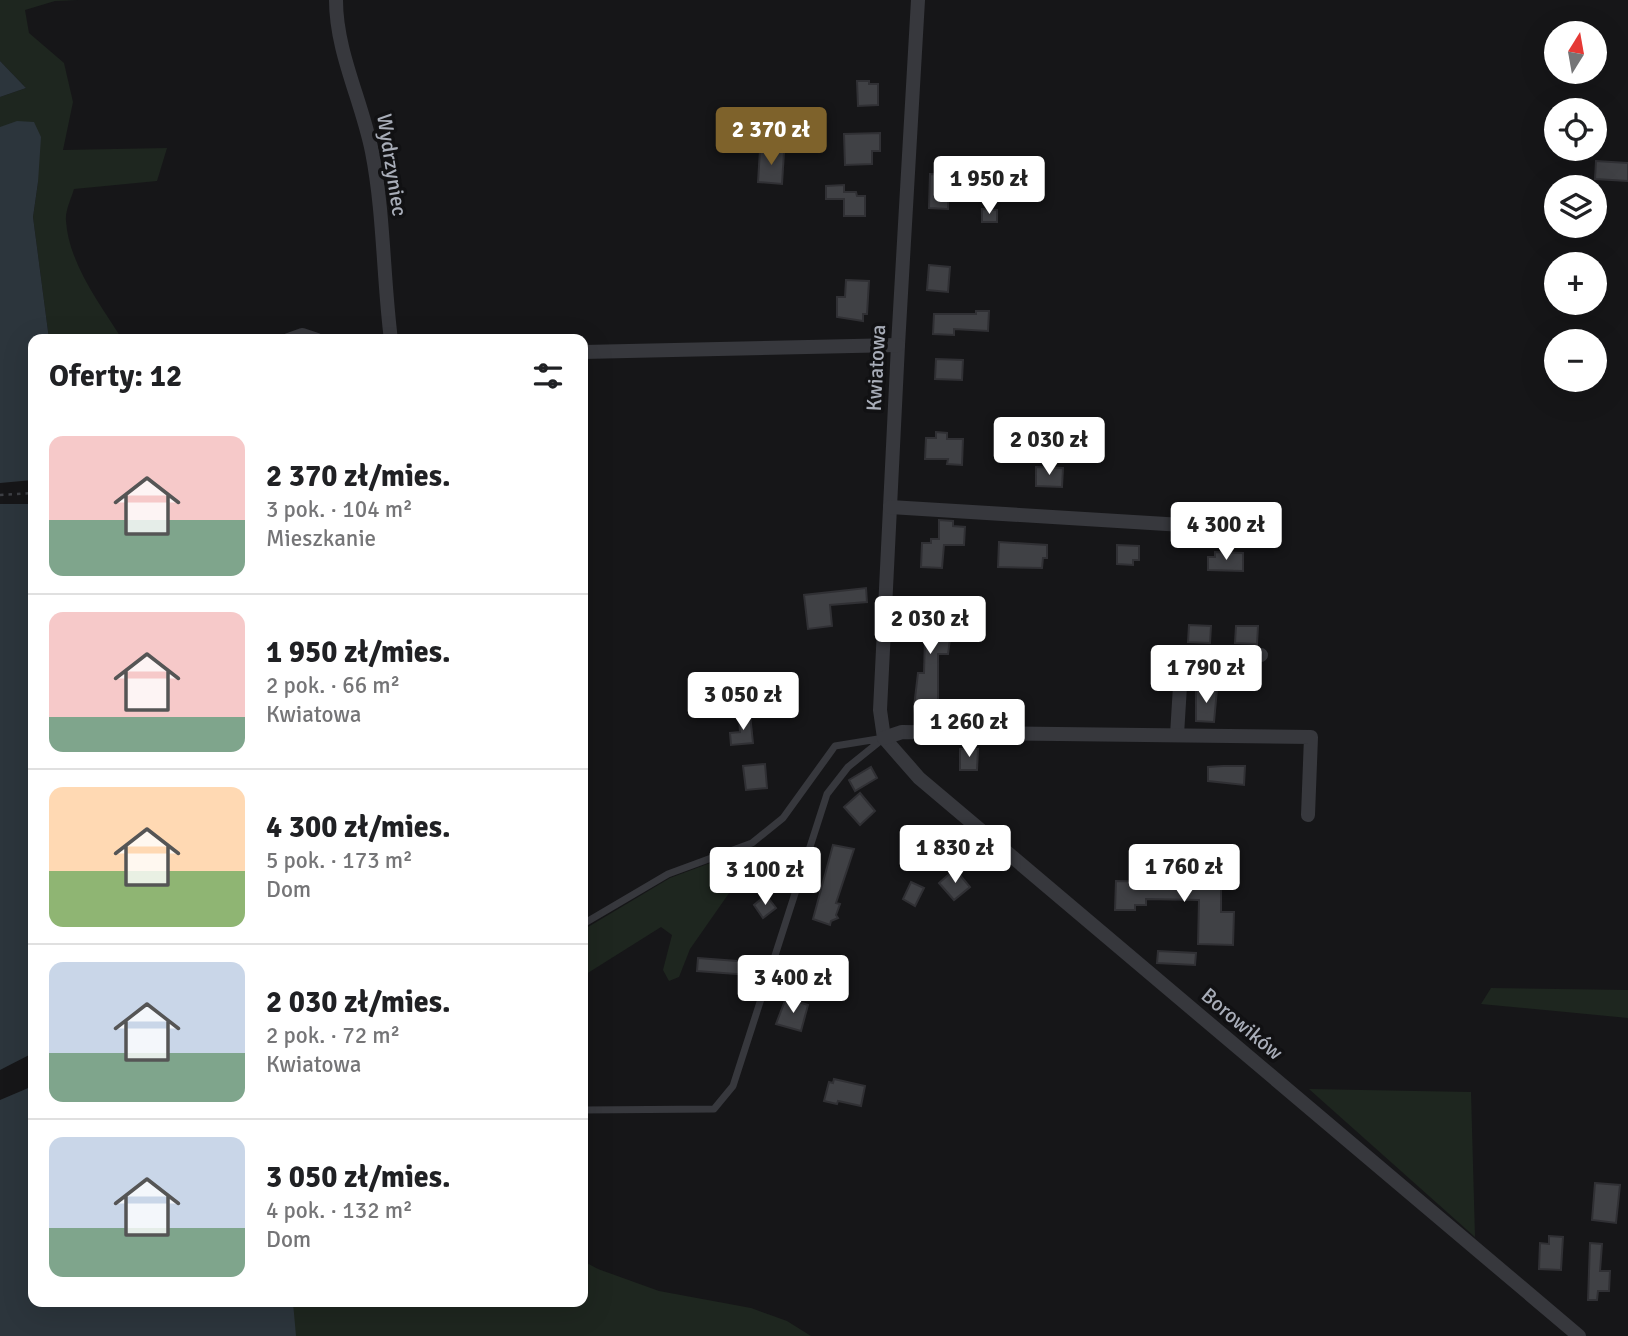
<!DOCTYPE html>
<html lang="pl">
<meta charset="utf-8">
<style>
body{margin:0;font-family:Signika,sans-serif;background:#f6f6f6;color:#202124;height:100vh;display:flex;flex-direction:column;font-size:26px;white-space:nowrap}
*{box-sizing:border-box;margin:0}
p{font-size:23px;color:#757577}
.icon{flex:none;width:38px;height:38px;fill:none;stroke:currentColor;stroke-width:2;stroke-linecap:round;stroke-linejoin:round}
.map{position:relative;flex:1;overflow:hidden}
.side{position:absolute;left:28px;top:334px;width:560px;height:973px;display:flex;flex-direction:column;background:#fff;border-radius:14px;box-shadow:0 7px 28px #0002}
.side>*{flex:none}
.needle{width:46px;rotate:11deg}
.controls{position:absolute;left:1544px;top:21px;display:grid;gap:14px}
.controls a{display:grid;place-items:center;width:63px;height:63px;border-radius:50%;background:#fff;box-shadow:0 7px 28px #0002;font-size:35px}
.price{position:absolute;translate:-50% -60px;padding:0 16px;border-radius:7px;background:#fff;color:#222;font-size:23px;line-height:46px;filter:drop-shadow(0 2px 4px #0008)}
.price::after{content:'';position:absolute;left:50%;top:42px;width:21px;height:16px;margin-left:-10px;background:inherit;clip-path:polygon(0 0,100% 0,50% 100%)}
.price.active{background:#7e622b;color:#fff}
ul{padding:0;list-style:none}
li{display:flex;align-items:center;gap:21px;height:175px;padding:0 21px}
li+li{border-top:2px solid #e0e0e0}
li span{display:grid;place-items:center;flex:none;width:196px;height:140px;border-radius:14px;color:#555}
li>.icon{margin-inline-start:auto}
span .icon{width:84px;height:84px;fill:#fffc;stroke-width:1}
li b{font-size:30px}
h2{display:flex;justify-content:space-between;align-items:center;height:84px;padding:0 21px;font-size:30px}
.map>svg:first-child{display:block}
</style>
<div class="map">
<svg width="1628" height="1336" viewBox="0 0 1628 1336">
<rect width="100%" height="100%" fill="#161618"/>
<g fill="#1e261f">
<path d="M 0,0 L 78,0 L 55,1 L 25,10 L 29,33 L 64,63 L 73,102 L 63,150 L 167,148 L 157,181 L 74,189 C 71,199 65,211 66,221 C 69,264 100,304 122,339 L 49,339 L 33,217 L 38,182 L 0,127 L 0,97 L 26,88 L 0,61 Z"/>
<polygon points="756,846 734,886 690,949 679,977 669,981 663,970 672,935 661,927 583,976 583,930 670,878"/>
<polygon points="1491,988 1628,990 1628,1018 1481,1004"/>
<polygon points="1309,1089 1471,1092 1475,1237"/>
<polygon points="583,1261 598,1269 659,1291 751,1308 787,1321 811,1336 296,1336 294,1334 293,1302 583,1302"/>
</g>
<g fill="#2c353c">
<polygon points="0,61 26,88 0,97"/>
<polygon points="17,121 34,122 41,137 38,182 33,217 49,339 33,340 33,480 0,483 0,127"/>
<polygon points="0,504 33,504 33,1053 0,1070"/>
<polygon points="33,1086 33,1302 293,1302 296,1336 0,1336 0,1100"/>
</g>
<g fill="#404145" stroke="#303034" stroke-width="2">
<polygon points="857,81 869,81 869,84 878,84 878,105 858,106"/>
<polygon points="880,133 880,151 872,151 872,164 845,165 844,134"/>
<polygon points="760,150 784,152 782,184 758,182"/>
<polygon points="1596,161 1628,163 1628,181 1595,179"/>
<polygon points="979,163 1012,165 1011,182 978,181"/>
<polygon points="930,174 949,175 948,209 929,208"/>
<polygon points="844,185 844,192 856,192 857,196 865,196 865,216 844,216 844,199 826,199 826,186"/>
<polygon points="982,209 997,210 997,222 982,222"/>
<polygon points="929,265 950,267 948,292 927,290"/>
<polygon points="846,280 869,281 867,314 863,314 863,321 837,317 837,297 845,297"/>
<polygon points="976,311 989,311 988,331 954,329 954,335 933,334 934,314 976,314"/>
<polygon points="936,359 963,360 962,380 935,379"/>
<polygon points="936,432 947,433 947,439 963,439 962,465 947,464 948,459 925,459 926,438 936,438"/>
<polygon points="1036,467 1063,468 1062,487 1036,486"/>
<polygon points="939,520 953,521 953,526 965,527 964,545 944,545 942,568 921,567 922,543 931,543 931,539 939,539"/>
<polygon points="999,542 1047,545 1047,558 1043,558 1042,568 998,567"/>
<polygon points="1117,545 1139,546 1139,560 1133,560 1133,565 1117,564"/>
<polygon points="1215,552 1243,553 1243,571 1208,570 1208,557 1215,557"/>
<polygon points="866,588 867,602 830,605 832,626 808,629 804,595"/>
<polygon points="919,600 938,601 937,624 952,624 948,654 938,654 938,708 933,708 933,715 915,714 914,707 918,673 924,673 925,638 917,638"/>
<polygon points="1189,625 1211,626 1210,643 1188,642"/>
<polygon points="1236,626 1258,626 1257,644 1235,643"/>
<polygon points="1196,688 1217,689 1214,722 1196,721"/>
<polygon points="750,714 753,743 731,745 730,733 740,732 739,715"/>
<polygon points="960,749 978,749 977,770 960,770"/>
<polygon points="765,764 767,788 746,790 743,766"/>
<polygon points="1223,766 1245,766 1244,785 1208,781 1208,767"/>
<polygon points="871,767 877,778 855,791 849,780"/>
<polygon points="860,793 875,811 860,825 844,807"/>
<polygon points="833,845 854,849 836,903 840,904 836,915 838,918 831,921 830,925 813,919"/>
<polygon points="955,869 970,887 954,900 939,883"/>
<polygon points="1165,879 1221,880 1221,912 1234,912 1233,945 1198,944 1199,900 1146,899 1146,905 1135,905 1135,910 1115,910 1116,881 1165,882"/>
<polygon points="911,882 924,888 915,906 903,899"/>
<polygon points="766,895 776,908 763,918 754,905"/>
<polygon points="1158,951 1196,953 1195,965 1157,963"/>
<polygon points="698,958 750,962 749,975 697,971"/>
<polygon points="786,998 808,1005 801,1031 776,1024"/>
<polygon points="834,1079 865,1086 861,1106 838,1101 837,1104 824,1101 829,1082 833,1083"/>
<polygon points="1595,1183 1620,1185 1616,1223 1592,1220"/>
<polygon points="1549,1236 1563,1237 1561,1270 1539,1269 1540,1243 1549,1244"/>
<polygon points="1590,1243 1602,1244 1600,1271 1610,1271 1609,1291 1598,1291 1597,1300 1588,1300"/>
</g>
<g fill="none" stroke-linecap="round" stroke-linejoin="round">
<g stroke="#3d3f44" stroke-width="2.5" stroke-dasharray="3.5 5" stroke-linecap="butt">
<polyline points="161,340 276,337"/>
<polyline points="0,495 33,493"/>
</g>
<polyline stroke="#37383d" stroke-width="7" points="583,924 668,874 752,843 783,818 835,746 884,738 848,767 827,794 733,1086 714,1109 583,1110"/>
<g stroke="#37383d" stroke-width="14">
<path d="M 336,0 C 336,52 362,101 372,152 C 384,213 383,277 391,340"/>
<polyline points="918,0 898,345 880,710 884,738 919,778 1579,1336"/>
<polyline points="288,340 302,335 317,340"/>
<polyline points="583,352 898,345"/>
<polyline points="890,507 1215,527"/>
<polyline points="1177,735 1182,653 1261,655"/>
<polyline points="884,738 902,732 1311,737 1308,815"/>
</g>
</g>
<g text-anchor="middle" stroke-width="7" stroke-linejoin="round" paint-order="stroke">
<g font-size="21" fill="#a8adb8" stroke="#111113">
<text transform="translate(392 165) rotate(81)" y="7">Wydrzyniec</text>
<text transform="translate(876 368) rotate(-87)" y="7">Kwiatowa</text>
<text transform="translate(1242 1024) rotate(40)" y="7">Borowików</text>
</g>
</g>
</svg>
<div class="controls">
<a><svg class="needle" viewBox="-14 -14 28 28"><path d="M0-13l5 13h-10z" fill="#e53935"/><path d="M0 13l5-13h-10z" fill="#757577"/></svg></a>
<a><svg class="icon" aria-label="locate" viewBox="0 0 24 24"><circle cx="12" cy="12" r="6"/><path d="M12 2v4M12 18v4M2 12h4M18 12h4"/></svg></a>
<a><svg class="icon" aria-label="layers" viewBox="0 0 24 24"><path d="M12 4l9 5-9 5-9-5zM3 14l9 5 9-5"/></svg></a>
<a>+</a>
<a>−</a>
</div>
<b class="price active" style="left:771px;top:167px">2 370 zł</b>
<b class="price" style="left:989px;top:216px">1 950 zł</b>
<b class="price" style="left:1049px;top:477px">2 030 zł</b>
<b class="price" style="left:1226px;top:562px">4 300 zł</b>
<b class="price" style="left:930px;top:656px">2 030 zł</b>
<b class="price" style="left:1206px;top:705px">1 790 zł</b>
<b class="price" style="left:743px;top:732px">3 050 zł</b>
<b class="price" style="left:969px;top:759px">1 260 zł</b>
<b class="price" style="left:955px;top:885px">1 830 zł</b>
<b class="price" style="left:1184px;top:904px">1 760 zł</b>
<b class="price" style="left:765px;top:907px">3 100 zł</b>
<b class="price" style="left:793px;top:1015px">3 400 zł</b>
<section class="side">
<h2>Oferty: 12<svg class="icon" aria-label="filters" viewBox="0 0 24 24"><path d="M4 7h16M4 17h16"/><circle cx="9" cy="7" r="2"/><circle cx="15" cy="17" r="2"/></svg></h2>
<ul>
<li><span style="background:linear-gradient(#f6c9c9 60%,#7fa58c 0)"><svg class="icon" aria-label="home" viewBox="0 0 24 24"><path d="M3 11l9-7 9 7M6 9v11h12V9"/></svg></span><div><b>2 370 zł/mies.</b><p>3 pok. · 104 m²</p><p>Mieszkanie</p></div></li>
<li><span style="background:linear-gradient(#f6c9c9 75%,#7fa58c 0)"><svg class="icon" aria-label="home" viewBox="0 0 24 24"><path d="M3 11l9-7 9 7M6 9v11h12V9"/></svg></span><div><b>1 950 zł/mies.</b><p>2 pok. · 66 m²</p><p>Kwiatowa</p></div></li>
<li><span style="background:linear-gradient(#ffd9b3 60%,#8fb573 0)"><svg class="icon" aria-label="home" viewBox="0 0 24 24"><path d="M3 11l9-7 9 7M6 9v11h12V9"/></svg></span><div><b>4 300 zł/mies.</b><p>5 pok. · 173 m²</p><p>Dom</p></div></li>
<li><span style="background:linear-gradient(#c9d6e8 65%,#7fa58c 0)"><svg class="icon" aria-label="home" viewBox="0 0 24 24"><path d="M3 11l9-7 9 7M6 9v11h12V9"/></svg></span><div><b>2 030 zł/mies.</b><p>2 pok. · 72 m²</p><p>Kwiatowa</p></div></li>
<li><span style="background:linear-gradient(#c9d6e8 65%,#7fa58c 0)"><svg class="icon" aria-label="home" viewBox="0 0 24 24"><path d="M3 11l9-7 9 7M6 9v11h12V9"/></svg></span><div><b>3 050 zł/mies.</b><p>4 pok. · 132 m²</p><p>Dom</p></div></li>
</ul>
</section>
</div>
